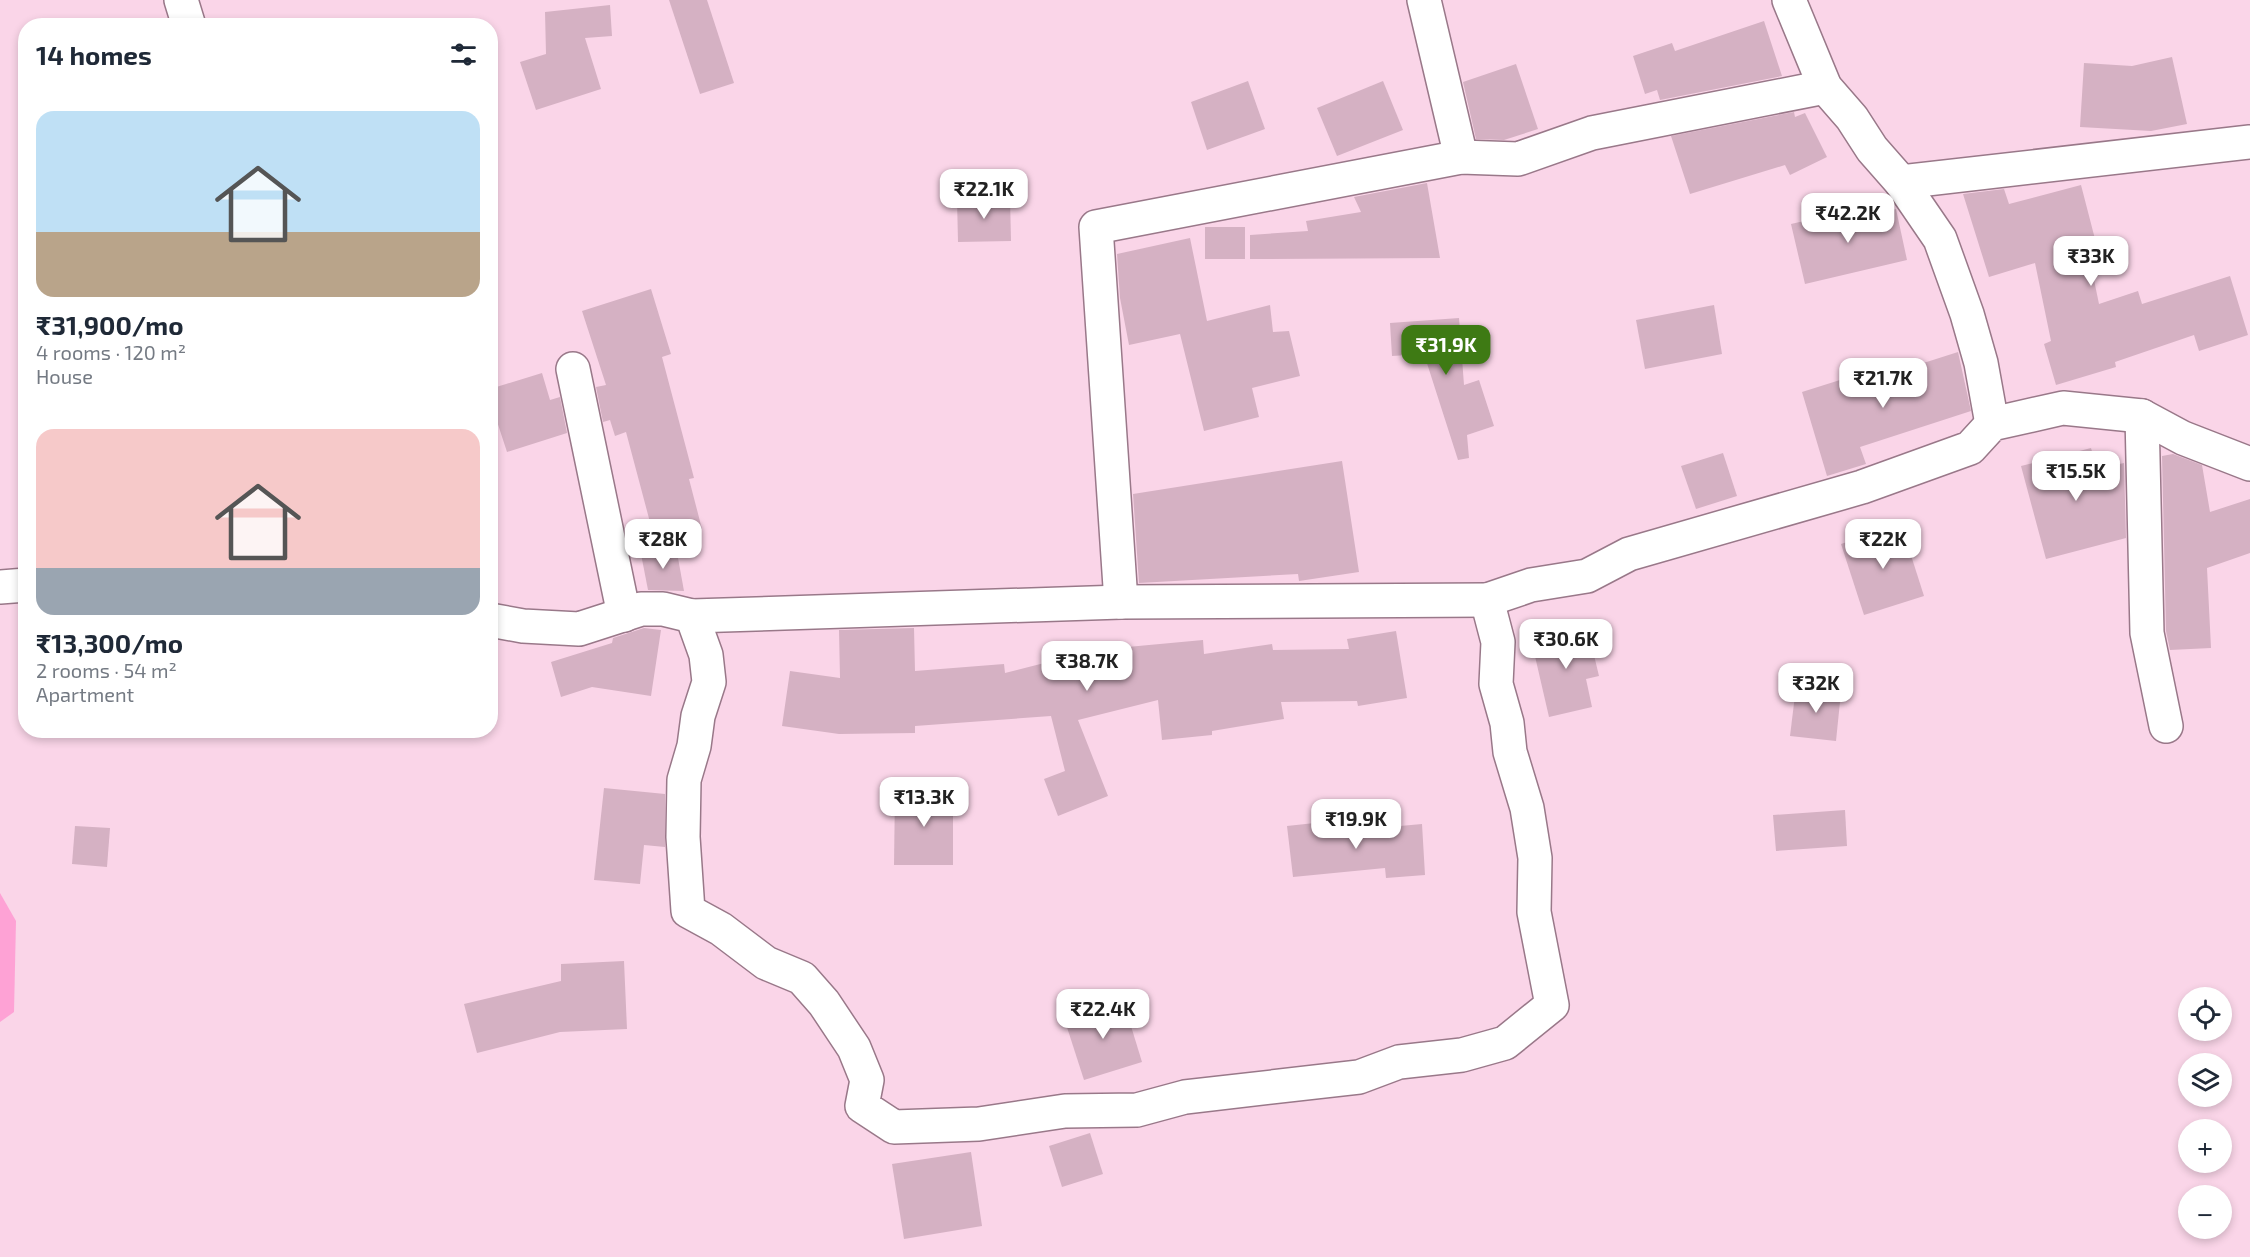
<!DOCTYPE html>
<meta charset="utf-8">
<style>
body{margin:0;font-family:"Exo 2",sans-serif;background:#f2f2f3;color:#1f2937;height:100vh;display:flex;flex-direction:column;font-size:22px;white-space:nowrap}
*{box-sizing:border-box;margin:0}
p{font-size:20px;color:#747a83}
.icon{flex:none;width:33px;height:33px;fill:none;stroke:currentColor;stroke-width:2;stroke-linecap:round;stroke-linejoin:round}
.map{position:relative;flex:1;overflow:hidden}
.panel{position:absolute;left:18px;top:18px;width:480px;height:720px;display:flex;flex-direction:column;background:#fff;border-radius:24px;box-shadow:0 3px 9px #0003}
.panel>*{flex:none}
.tools{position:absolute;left:2178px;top:987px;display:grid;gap:12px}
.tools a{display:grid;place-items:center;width:54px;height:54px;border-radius:50%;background:#fff;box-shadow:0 3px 9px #0003;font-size:30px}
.price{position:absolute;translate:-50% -51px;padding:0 14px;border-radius:12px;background:#fff;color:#222;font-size:20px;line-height:39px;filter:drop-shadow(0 2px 3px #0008)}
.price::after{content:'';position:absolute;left:50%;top:36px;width:18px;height:14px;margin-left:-9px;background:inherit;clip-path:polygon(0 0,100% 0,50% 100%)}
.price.active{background:#3e7a14;color:#fff}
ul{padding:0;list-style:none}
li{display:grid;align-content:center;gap:12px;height:318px;padding:0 18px}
li span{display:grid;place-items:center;height:186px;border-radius:18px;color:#555}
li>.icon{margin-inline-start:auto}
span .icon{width:108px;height:108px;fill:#fffc;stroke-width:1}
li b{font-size:26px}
h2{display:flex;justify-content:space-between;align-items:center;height:72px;padding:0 18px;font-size:26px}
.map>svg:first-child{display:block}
</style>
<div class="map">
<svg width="2250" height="1257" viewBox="0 0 2250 1257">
<rect width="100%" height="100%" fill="#fad5e8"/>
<polygon fill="#fea2d5" points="0,893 16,921 14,1012 0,1022"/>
<g fill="#d5b1c3">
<polygon points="669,0 707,0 734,83 700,94"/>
<polygon points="610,5 612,36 585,38 601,89 536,110 520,62 546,54 545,12"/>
<polygon points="1764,21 1782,76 1660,100 1657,90 1645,94 1633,56 1672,43 1675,51"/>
<polygon points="2172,57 2187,124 2151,131 2080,127 2084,63 2132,66"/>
<polygon points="1516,64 1538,129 1504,140 1476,139 1463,82"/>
<polygon points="1248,81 1265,129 1207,150 1191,102"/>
<polygon points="1383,81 1403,130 1337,156 1317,108"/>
<polygon points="1794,112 1795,117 1805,113 1827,157 1790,175 1785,165 1690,194 1671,136"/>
<polygon points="1427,183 1440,258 1250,259 1250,235 1308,231 1306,221 1361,212 1354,197"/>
<polygon points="2081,185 2095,239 2086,241 2099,304 2138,291 2142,304 2230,276 2248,335 2199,351 2194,335 2115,362 2116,367 2056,385 2044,344 2051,341 2035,263 1989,277 1963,194 2004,189 2009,204"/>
<polygon points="1010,197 1011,241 958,242 957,199"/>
<polygon points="1896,209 1907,260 1805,284 1791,224 1852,210 1854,218"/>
<rect x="1205" y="227" width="40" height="32"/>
<polygon points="1190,238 1207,321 1270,305 1273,332 1289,331 1300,376 1252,388 1259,417 1204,431 1180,334 1129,345 1120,298 1117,254"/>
<polygon points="651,289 671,354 662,357 694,478 689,479 702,529 655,541 626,432 615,436 610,420 603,422 596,387 606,385 582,311"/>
<polygon points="1714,305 1722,354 1645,369 1636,320"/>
<polygon points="1459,318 1464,385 1479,380 1494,426 1467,435 1469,458 1458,460 1424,354 1392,356 1390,323"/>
<polygon points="1958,352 1971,411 1860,447 1866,464 1827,476 1802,392 1840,380 1842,389"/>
<polygon points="542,373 550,400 560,397 567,433 507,452 490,400 490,389"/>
<polygon points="2091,448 2097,469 2124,463 2126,538 2046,559 2021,466"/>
<polygon points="1723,453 1737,496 1696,509 1681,466"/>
<polygon points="2173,454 2202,465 2210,512 2250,499 2250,553 2207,568 2211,648 2170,650 2166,631 2162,456"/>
<polygon points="1342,461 1359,572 1299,581 1298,574 1139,583 1133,494"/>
<polygon points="1901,524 1924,596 1864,615 1841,544"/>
<polygon points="676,547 684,591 648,590 641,554"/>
<polygon points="1587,626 1599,676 1586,679 1592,707 1549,717 1531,639"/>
<polygon points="644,628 661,630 651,696 592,687 561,697 551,662 612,643 613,638"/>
<polygon points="914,628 915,671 1004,664 1005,673 1095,650 1203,640 1204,654 1272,644 1273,650 1349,649 1347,639 1396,631 1407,698 1358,706 1357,701 1281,702 1284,719 1212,731 1212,735 1162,740 1158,700 1078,720 1108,796 1058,816 1044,779 1065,771 1051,716 915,726 915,733 839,734 782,726 790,671 840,678 839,630"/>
<polygon points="1796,687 1841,692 1836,741 1790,736"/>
<polygon points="604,788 665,794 665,847 644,845 640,884 594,880"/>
<polygon points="895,791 953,791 953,865 894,865"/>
<polygon points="1845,810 1847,846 1776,851 1773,815"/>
<polygon points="1333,821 1334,832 1422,824 1425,875 1386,878 1385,868 1293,877 1287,826"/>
<polygon points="75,826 110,828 107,867 72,864"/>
<polygon points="624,961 627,1029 560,1032 477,1053 464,1004 561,981 561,964"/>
<polygon points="1123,1000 1142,1062 1084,1080 1064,1018"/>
<polygon points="1090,1133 1103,1174 1062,1187 1049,1146"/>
<polygon points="971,1152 982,1226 904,1239 892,1164"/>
</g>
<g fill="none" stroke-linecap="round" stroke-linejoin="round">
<g stroke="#997889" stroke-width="36">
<g id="minor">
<polyline points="181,0 189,26"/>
<polyline points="1424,0 1461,157"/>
<polyline points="1789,0 1825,87 1852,118 1872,149 1901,182 1940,239 1967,314 1981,363 1992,424"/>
<polyline points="1901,182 2250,142"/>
<polyline points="573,369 624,615"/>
<polyline points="2142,416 2147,633 2166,726"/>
<polyline points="0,587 26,585"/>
<polyline points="1121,602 1096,227 1461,157 1518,159 1592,133 1825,87"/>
<polyline points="692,616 1121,602 1487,600"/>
<polyline points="490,620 523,626 579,629 641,609 663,609 692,616 706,655 709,682 698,716 694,746 684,780 683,837 688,911 721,929 766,963 802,978 824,1003 854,1048 867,1080 862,1106 894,1127 979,1124 1065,1111 1137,1110 1185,1097 1359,1077 1399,1062 1462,1055 1505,1043 1552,1005 1534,912 1535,858 1527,808 1510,752 1507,723 1496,684 1498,642 1487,600 1531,585 1587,576 1629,554 1862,487 1970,448 1992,424 2063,408 2142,416 2183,438 2250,464"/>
</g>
</g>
<use href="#minor" stroke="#fff" stroke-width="33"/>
</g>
</svg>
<div class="tools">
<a><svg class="icon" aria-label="locate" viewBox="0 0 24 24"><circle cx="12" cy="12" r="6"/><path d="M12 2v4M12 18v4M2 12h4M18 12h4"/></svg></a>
<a><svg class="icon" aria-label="layers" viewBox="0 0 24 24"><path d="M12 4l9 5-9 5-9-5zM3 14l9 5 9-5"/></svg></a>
<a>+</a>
<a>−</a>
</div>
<b class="price" style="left:984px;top:220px">₹22.1K</b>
<b class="price" style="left:1848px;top:244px">₹42.2K</b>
<b class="price" style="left:2091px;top:287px">₹33K</b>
<b class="price active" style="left:1446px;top:376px">₹31.9K</b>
<b class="price" style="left:1883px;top:409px">₹21.7K</b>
<b class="price" style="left:2076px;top:502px">₹15.5K</b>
<b class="price" style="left:663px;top:570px">₹28K</b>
<b class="price" style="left:1883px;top:570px">₹22K</b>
<b class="price" style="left:1566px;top:670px">₹30.6K</b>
<b class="price" style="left:1087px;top:692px">₹38.7K</b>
<b class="price" style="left:1816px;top:714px">₹32K</b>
<b class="price" style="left:924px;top:828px">₹13.3K</b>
<b class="price" style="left:1356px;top:850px">₹19.9K</b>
<b class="price" style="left:1103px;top:1040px">₹22.4K</b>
<section class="panel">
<h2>14 homes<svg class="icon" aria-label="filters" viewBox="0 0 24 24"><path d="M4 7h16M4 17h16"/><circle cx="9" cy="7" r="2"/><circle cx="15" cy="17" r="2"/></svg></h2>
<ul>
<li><span style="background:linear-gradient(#bfe0f5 65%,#b9a48a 0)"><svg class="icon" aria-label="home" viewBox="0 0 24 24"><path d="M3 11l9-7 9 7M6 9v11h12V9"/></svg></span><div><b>₹31,900/mo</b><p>4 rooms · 120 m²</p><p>House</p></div></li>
<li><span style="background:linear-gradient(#f6c9c9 75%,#9aa5b1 0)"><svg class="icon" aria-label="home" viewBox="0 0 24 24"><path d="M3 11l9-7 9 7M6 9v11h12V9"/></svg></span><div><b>₹13,300/mo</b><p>2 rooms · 54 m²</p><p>Apartment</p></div></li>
</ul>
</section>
</div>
